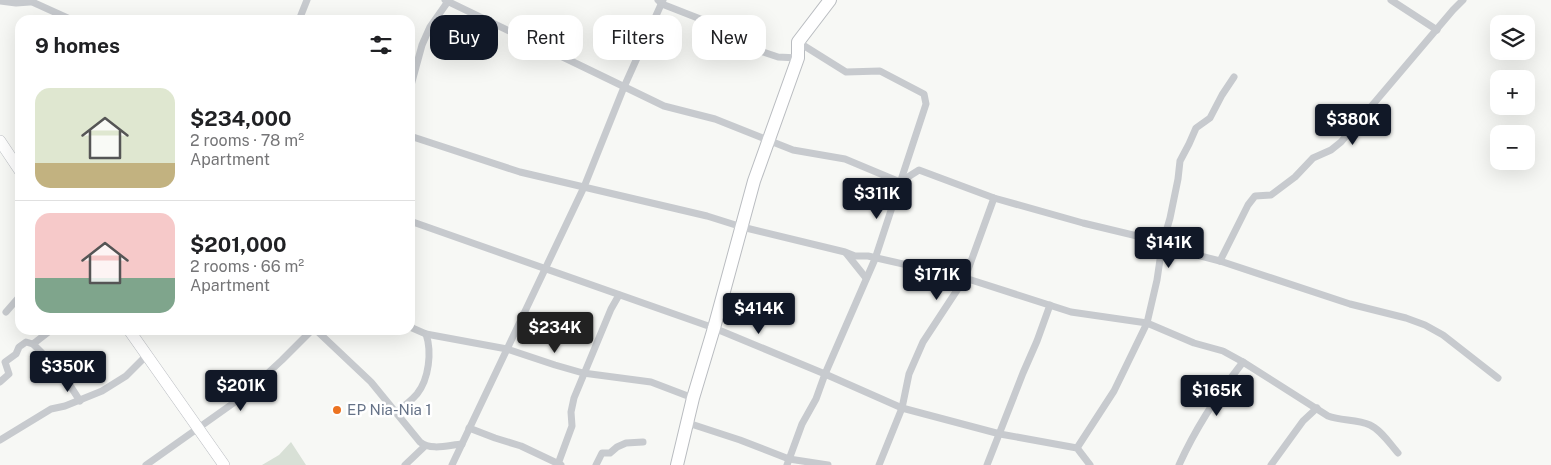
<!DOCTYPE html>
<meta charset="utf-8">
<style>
body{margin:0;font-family:"Public Sans",sans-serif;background:#f6f6f6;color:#202124;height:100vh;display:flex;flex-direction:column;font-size:19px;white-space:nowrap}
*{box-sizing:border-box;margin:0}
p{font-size:16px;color:#757577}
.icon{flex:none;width:28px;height:28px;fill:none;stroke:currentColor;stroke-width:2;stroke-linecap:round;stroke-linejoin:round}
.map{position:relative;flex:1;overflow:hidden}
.sheet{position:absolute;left:15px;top:15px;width:400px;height:320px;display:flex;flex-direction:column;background:#fff;border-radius:15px;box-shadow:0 5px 20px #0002}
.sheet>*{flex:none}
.guide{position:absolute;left:430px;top:15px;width:475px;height:45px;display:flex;gap:10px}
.fabs{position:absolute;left:1490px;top:15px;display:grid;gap:10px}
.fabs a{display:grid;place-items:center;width:45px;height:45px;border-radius:10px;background:#fff;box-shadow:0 5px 20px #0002;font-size:25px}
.price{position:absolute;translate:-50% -42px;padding:0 11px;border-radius:5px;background:#111827;color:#fff;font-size:16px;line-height:32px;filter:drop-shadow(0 1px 2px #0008)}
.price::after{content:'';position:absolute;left:50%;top:30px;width:15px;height:11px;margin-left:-8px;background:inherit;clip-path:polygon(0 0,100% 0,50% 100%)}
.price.on{background:#222;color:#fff}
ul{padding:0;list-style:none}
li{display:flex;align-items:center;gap:15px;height:125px;padding:0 20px}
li+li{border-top:1px solid #e0e0e0}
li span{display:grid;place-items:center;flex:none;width:140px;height:100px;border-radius:15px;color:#555}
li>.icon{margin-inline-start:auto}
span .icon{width:60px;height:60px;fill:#fffc;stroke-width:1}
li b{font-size:21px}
h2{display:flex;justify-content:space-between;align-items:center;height:60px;padding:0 20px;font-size:21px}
.tag{padding:0 18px;border-radius:15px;background:#fff;box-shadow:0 5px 20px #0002;font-size:18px;line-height:45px}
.tag.on{background:#111827;color:#fff}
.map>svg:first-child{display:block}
</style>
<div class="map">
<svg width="1551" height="465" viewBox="0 0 1551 465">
<rect width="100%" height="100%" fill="#f7f8f5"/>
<polygon fill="#d8e0d6" points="291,442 306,465 262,465 279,455"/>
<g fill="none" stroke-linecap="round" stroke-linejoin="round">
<g stroke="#babdc2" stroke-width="12">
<g id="primary">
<polyline points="0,141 20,171"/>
<polyline points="129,330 224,465"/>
</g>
</g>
<g stroke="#b9bcc0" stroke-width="14">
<polyline id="highway" points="677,465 693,398 714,328 754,181 798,58 798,42 830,0"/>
</g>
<g stroke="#c7cace" stroke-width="7">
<polyline points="28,0 72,20"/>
<polyline points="445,0 664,106 715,119 793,150 845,159 900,182 919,170 994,198 1083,223 1158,241 1162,246 1220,261 1350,304 1406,318 1425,325 1443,335 1498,378"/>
<polyline points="658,0 662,4 731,31 739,44 778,57 798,58"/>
<polyline points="1391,0 1437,30"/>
<polyline points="0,1 16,3 30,2"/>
<polyline points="299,20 307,0"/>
<polyline points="410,89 422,45 430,27 449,0"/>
<path d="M 410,136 L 520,172 L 707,216 L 742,227 L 845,252 L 855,256 L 868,256 L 965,278 L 1071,312 L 1147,323 L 1194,343 L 1223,351 L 1243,362 L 1328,416 C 1341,421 1357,419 1370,425 C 1381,430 1390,444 1398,453"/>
<polyline points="410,221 714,328 825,374 902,408 1000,434 1077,448 1090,465"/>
<polyline points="846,253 866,278"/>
<polyline points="1220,261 1248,205 1255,196 1271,195 1295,177 1313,158 1331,150 1341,142 1453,10 1463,0"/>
<polyline points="6,312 20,296"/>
<polyline points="410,327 426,334 507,349 555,365 583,373 651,382 693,398"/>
<path d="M 316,330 L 371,382 L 420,442 C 431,451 449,445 462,444"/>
<polyline points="33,344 62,373 80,401"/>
<polyline points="0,382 9,374 5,362 16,354 19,347 26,342 33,344 51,330"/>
<path d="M 396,412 C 403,407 411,401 417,394 C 429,379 432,352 426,334"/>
<polyline points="688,423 740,440 789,459 828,465"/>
<polyline points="469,428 495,438 521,446 561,465"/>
<polyline points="0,440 51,409 65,406 102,391 126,376 146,356"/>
<polyline points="1077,448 1114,391 1147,323 1157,280 1162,246 1170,218 1178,179 1180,161 1189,144 1196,128 1210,118 1222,95 1234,77"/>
<polyline points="558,464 572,426 571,412 574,398 611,309 619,295"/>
<polyline points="146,465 242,397 282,360 312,330"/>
<polyline points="405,465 425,446"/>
<polyline points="452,465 584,187 624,87 663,0"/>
<polyline points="596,465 602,453 610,453 617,447 626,443 643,442"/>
<polyline points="787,465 802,424 816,399 825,374 875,259 926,104 924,94 880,71 846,72 798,42"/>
<polyline points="879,465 902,408 909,374 923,342 965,278 994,198"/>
<polyline points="987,465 1023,373 1037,341 1050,305"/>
<path d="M 1179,465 C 1196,427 1218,394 1243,362"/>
<polyline points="1271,465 1303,421 1317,408"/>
</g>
<use href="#primary" stroke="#fff" stroke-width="11"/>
<use href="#highway" stroke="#fff" stroke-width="12"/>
</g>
<circle fill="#ec7321" stroke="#fff" stroke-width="2" cx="337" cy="410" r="5"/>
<g text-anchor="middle" stroke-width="5" stroke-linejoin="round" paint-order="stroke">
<g font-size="15" fill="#657287" stroke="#fff" text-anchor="start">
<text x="347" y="415">EP Nia-Nia 1</text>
</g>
</g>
</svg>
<div class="fabs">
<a><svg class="icon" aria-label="layers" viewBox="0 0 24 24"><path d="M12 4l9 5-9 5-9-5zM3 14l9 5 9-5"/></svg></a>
<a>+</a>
<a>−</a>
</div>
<b class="price" style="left:1353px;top:146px">$380K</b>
<b class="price" style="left:877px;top:220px">$311K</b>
<b class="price" style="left:1169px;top:269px">$141K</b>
<b class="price" style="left:937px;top:301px">$171K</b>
<b class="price" style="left:759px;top:335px">$414K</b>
<b class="price on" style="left:555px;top:354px">$234K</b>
<b class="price" style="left:68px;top:393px">$350K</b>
<b class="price" style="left:241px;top:412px">$201K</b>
<b class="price" style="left:1217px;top:417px">$165K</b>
<div class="guide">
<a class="tag on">Buy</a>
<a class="tag">Rent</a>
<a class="tag">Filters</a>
<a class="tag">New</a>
</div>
<section class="sheet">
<h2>9 homes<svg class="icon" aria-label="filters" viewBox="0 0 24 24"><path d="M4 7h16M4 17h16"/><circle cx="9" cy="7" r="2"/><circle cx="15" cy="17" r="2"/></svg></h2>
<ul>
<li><span style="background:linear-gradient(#dfe7d0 75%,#c2b280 0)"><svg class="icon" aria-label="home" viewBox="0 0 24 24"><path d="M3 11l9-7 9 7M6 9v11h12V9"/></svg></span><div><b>$234,000</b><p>2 rooms · 78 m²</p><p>Apartment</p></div></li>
<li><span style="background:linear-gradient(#f6c9c9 65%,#7fa58c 0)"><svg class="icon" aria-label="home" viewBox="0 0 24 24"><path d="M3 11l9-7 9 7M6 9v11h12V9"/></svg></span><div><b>$201,000</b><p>2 rooms · 66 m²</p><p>Apartment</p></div></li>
</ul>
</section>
</div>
